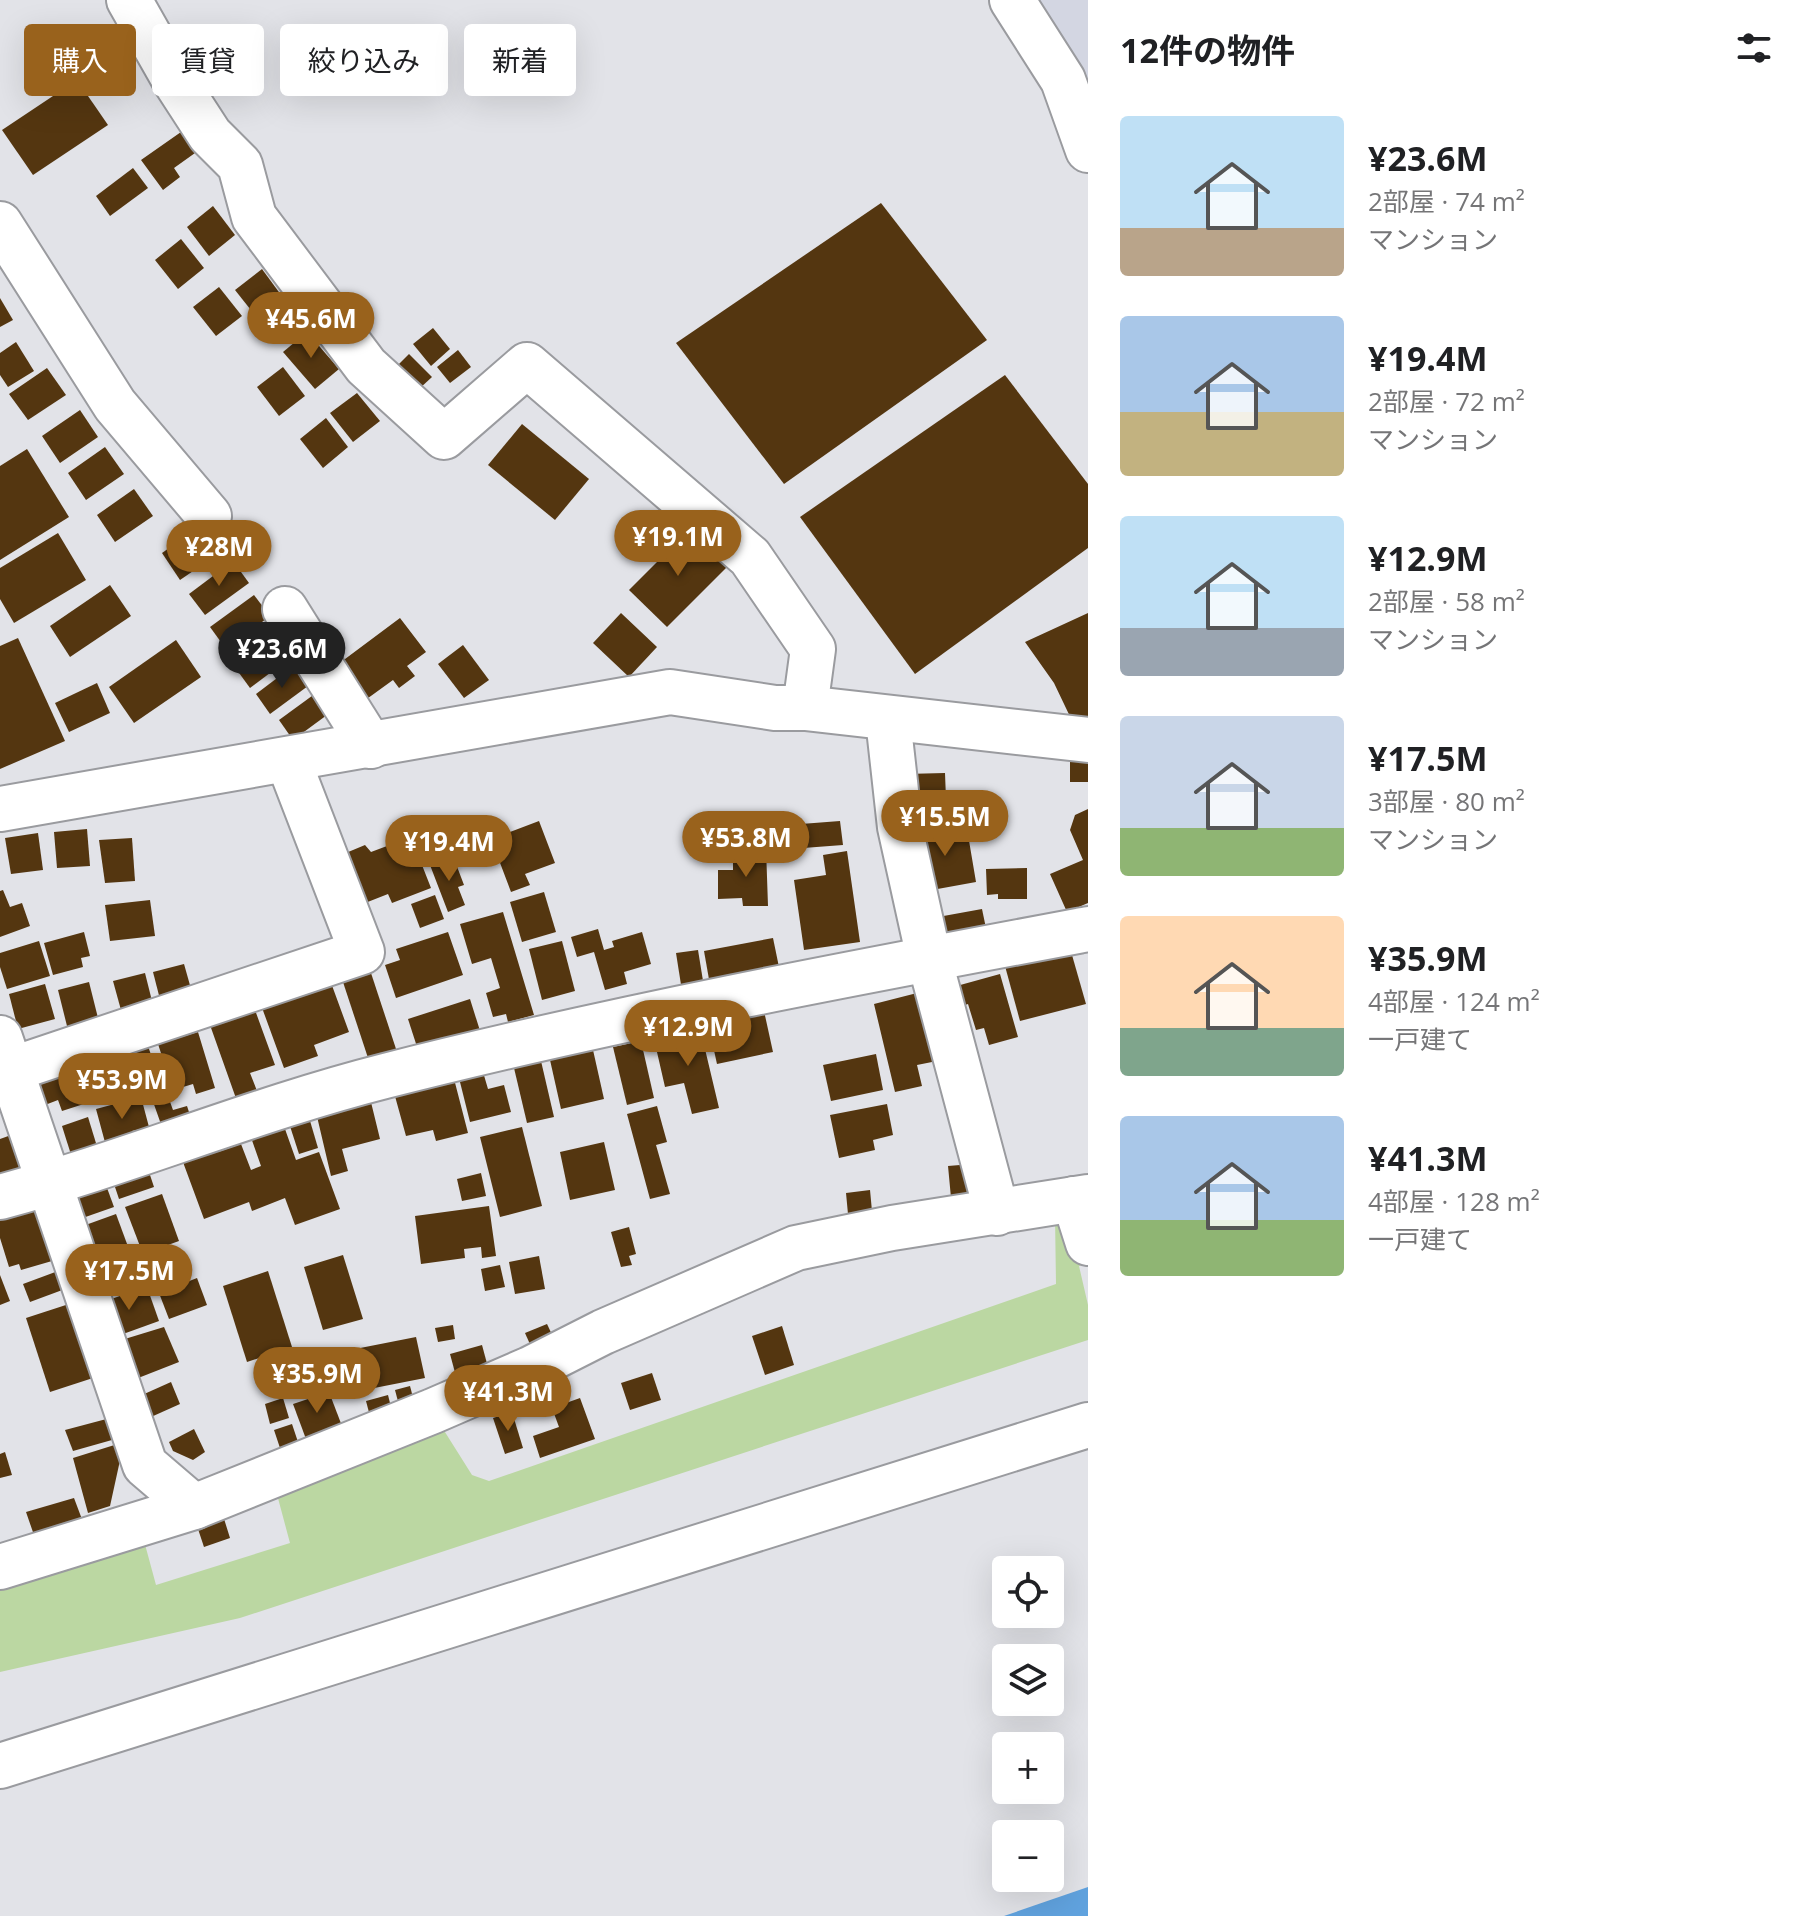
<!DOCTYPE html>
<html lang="ja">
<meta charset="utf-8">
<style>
body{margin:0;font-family:"Open Sans","Noto Sans JP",sans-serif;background:#f2f2f2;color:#202124;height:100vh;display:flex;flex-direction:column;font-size:30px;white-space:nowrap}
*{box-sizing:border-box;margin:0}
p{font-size:26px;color:#757577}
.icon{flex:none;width:44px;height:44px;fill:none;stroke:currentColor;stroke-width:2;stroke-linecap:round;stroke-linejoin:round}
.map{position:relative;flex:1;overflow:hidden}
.panel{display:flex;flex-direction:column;background:#fff;width:720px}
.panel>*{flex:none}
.top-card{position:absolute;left:24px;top:24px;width:760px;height:72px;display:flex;gap:16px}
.controls{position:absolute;left:992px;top:1556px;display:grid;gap:16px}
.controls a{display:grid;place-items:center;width:72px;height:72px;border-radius:8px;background:#fff;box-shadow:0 8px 32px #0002;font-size:40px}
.price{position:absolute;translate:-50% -68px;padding:0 18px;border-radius:28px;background:#99621c;color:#fff;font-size:26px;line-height:52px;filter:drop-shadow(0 2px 4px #0008)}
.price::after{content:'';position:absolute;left:50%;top:48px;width:24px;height:18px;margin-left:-12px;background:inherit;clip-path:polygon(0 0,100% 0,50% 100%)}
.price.selected{background:#222;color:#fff}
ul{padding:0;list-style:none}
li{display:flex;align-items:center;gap:24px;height:200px;padding:0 32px}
li span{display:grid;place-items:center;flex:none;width:224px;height:160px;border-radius:8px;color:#555}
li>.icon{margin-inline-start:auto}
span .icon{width:96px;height:96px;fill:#fffc;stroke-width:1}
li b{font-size:34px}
h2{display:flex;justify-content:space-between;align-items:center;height:96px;padding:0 32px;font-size:34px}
.pill{padding:0 28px;border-radius:8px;background:#fff;box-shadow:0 8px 32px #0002;font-size:28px;line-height:72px}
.pill.selected{background:#99621c;color:#fff}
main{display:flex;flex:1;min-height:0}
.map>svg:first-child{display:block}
</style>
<main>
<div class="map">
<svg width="1088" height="1916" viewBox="0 0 1088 1916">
<rect width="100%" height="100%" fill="#e2e3e8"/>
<polygon fill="#d3d6e2" points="1036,0 1088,0 1088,97"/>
<polygon fill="#bbd7a2" points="1055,1216 1088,1263 1079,1266 1088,1305 1088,1340 240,1618 0,1672 0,1579 143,1537 156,1585 290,1543 275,1487 438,1421 472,1475 489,1481 1056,1284"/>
<polygon fill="#60a2de" points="1088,1887 1088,1916 1004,1916"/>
<g fill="#543610">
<polygon points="77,80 108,125 33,175 2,130"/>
<polygon points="181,132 195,153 174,168 180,177 163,190 141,160"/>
<polygon points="133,168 148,188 110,216 96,196"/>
<polygon points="881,203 987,340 784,484 676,343"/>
<polygon points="213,206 235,235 209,256 187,227"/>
<polygon points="181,239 204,268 178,289 155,260"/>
<polygon points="262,269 284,299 258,319 235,290"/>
<polygon points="219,287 242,316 216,336 193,307"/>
<polygon points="0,298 13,320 0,327"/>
<polygon points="433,328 450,349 431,366 413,344"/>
<polygon points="307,332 339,369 315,389 283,352"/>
<polygon points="16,342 34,371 8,387 0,375 0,353"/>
<polygon points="458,350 471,367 450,383 437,367"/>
<polygon points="409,354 432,377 419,389 396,367"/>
<polygon points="283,367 305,396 279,416 257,387"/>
<polygon points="47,368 66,395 28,420 9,394"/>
<polygon points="1005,375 1088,484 1088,548 915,674 800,517"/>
<polygon points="357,393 380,421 353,442 330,413"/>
<polygon points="80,410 98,437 60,463 42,436"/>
<polygon points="326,418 348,447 323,468 300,439"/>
<polygon points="522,424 589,479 555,520 488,465"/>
<polygon points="105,447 124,474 86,500 68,473"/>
<polygon points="27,449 69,517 0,560 0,466"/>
<polygon points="134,489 153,516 115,542 97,515"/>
<polygon points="199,527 218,554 180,580 162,553"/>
<polygon points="690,529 728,566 667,627 629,590"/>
<polygon points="58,533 86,580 14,623 0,599 0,568"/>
<polygon points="233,561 249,583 205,615 189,594"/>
<polygon points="110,585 131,616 70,657 50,626"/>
<polygon points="254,595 270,616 226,649 210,627"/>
<polygon points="621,613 657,647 629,677 593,643"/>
<polygon points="1088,613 1088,728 1075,727 1054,683 1025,642"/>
<polygon points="400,618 426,652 407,666 415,676 399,688 393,680 364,701 337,665"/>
<polygon points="278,634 294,655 250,688 234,666"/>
<polygon points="18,638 65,741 0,769 0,646"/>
<polygon points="176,640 201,677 134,723 109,687"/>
<polygon points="463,645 489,680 464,698 438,664"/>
<polygon points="293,666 308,686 270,714 256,694"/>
<polygon points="97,683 110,713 69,732 55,703"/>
<polygon points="316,693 331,712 293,740 279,720"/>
<rect x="1070" y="761" width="18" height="21"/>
<polygon points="945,773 946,799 931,799 931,814 906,815 905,774"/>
<polygon points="1088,809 1088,903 1067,912 1050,874 1083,860 1070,830 1075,815"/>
<polygon points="732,811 764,811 765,840 733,841"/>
<polygon points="965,817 976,882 921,892 912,841 943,835 941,821"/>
<polygon points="539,821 555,863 525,874 530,885 511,892 491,839"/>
<polygon points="840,821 843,845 790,849 788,825"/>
<polygon points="87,829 90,866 57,868 54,832"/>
<polygon points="38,833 43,870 11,874 5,838"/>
<polygon points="411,837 431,888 392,903 388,894 360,905 341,855 365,845 371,852"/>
<polygon points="132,838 135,881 105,883 99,840"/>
<polygon points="746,848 766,848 768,906 743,906 742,898 718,899 718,870 733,870 733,853 746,853"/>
<polygon points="847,851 860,942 804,950 794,880 826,875 823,855"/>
<polygon points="453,856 464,885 458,887 465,905 448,912 430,865"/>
<polygon points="1027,868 1027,899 998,899 998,894 987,895 986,869"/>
<polygon points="3,890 10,907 22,903 30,926 0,937 0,891"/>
<polygon points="544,892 556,932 522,942 510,902"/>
<polygon points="435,895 444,919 420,928 411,904"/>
<polygon points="150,900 155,936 110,941 105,905"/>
<polygon points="982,909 987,933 943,942 938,917"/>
<polygon points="503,912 534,1015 508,1022 506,1014 493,1017 486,993 500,988 491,958 472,964 460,924"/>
<polygon points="598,929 604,950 614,947 612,941 642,932 651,964 624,972 627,984 605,990 594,952 577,957 571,937"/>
<polygon points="84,932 90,956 81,958 83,967 53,975 44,943"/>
<polygon points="448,932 463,975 396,998 385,965 400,960 396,949"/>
<polygon points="773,938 780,972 710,985 704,951"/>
<polygon points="39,941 50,976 7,989 0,967 0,953"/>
<polygon points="562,941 575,991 542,1000 529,949"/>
<polygon points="1070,948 1086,1004 1020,1021 1005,966"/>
<polygon points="698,950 704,987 682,991 676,953"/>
<polygon points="184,964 195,1003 163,1011 153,972"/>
<polygon points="370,970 400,1061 372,1070 342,979"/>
<polygon points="145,973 155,1013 124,1021 113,981"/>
<polygon points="1000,974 1018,1037 989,1045 984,1028 976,1030 968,1004 959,1007 953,987"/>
<polygon points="330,980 349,1032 314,1045 318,1056 284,1068 261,1005"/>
<polygon points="89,982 99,1022 68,1030 58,990"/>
<polygon points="45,984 55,1019 18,1029 9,994"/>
<polygon points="921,992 937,1061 917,1065 922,1086 895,1092 874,1004"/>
<polygon points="470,999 481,1034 419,1053 408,1019"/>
<polygon points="255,1010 275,1065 250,1073 259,1096 238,1104 210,1025"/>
<polygon points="764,1011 773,1052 717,1064 708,1023"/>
<polygon points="700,1028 719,1108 692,1114 684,1083 665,1087 654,1039"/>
<polygon points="198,1032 215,1088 196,1094 193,1084 173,1090 158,1044"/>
<polygon points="591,1041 604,1099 561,1109 548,1051"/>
<polygon points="641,1041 654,1098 627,1105 613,1047"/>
<polygon points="148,1046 160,1081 129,1092 125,1080 114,1084 106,1060"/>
<polygon points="876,1054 883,1090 831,1101 823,1065"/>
<polygon points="541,1061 554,1117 527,1123 514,1068"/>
<polygon points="80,1069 90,1102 62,1111 58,1100 45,1105 38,1082"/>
<polygon points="483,1072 488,1089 504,1085 511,1112 470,1122 459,1078"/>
<polygon points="453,1075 468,1133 436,1141 433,1130 406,1136 393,1089"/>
<polygon points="165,1088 173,1110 187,1106 192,1121 163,1130 150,1093"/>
<polygon points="369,1094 380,1139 342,1149 348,1171 331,1176 315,1108"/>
<polygon points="141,1097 149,1127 132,1131 134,1138 106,1146 96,1109"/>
<polygon points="887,1104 893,1135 873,1140 875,1150 839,1158 830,1115"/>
<polygon points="657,1106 667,1142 656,1145 670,1194 650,1199 627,1114"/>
<polygon points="308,1114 318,1148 299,1154 288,1120"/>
<polygon points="280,1115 296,1160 319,1152 340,1209 295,1225 285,1198 252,1211 249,1202 204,1219 180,1154 214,1143 218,1152 241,1144 251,1170 261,1166 247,1126"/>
<polygon points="88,1117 99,1153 73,1161 62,1126"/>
<polygon points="522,1127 542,1206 500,1217 480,1137"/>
<polygon points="14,1134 27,1170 0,1179 0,1139"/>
<polygon points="604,1142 615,1190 570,1200 560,1152"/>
<polygon points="146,1163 154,1187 119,1199 111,1175"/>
<polygon points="972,1164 975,1196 951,1198 948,1166"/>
<polygon points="481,1173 486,1196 462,1201 457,1179"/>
<polygon points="103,1177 114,1207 74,1221 64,1190"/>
<polygon points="870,1190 872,1211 848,1214 846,1193"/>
<polygon points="162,1194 179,1241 143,1254 125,1207"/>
<polygon points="33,1203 52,1261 21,1270 19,1264 9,1267 0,1238 0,1214"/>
<polygon points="489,1206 496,1256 482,1258 481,1247 464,1249 465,1258 421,1264 415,1216"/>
<polygon points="116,1214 130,1252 95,1265 80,1227"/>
<polygon points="629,1227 636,1254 629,1256 632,1265 621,1267 611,1232"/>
<polygon points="343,1255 363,1319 323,1330 304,1267"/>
<polygon points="539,1256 545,1289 515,1294 509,1262"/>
<polygon points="168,1260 175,1279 158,1286 150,1267"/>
<polygon points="500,1265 505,1287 485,1291 481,1269"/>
<polygon points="58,1271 65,1289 30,1302 23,1284"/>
<polygon points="268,1271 292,1347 247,1362 223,1286"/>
<polygon points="0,1275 10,1301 0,1305"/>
<polygon points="197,1278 207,1305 169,1319 159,1293"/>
<polygon points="147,1287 159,1321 112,1338 99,1303"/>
<polygon points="72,1303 96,1377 50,1392 26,1318"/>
<polygon points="547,1324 555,1341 533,1351 525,1333"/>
<polygon points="453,1325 455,1339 438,1342 435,1328"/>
<polygon points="782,1326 794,1365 765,1375 752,1336"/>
<polygon points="164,1327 179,1362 128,1382 115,1342"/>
<polygon points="416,1337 425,1378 359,1391 350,1350"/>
<polygon points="482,1345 489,1371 457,1380 450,1354"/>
<polygon points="313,1360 320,1380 301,1387 293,1367"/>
<polygon points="652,1373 661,1400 630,1410 621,1383"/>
<polygon points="171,1382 180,1404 151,1417 142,1395"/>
<polygon points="410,1386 415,1405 400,1409 395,1390"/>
<polygon points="329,1392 342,1426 306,1439 293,1404"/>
<polygon points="388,1395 393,1415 371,1420 366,1401"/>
<polygon points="283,1398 289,1418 270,1424 265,1404"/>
<polygon points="580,1398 595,1439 540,1458 533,1436 559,1427 552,1408"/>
<polygon points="512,1412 523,1448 505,1454 493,1418"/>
<polygon points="114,1417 119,1438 73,1451 65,1430"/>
<polygon points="292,1424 299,1445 281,1451 274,1430"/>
<polygon points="194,1429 205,1452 193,1460 173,1451 169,1442"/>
<polygon points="124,1442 110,1506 88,1513 73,1458"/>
<polygon points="5,1452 12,1475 0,1478 0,1454"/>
<polygon points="74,1498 83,1522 35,1538 26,1512"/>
<polygon points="220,1506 230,1538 204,1547 193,1514"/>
</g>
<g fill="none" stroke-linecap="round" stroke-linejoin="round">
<g stroke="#9a9b9f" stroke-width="48">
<g id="minor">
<polyline points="129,0 175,81 210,135 240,165 254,217 366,366 444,437 527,365 750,557 813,649 805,708"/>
<polyline points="1012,0 1063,80 1088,150"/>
<polyline points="0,224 115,405 209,516"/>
<polyline points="285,609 371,746"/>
<polyline points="888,719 900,827 929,958 997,1213"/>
<polyline points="0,809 670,692 775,708 805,708 1088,740"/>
<polyline points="0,1038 145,1465 194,1507"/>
<polyline points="10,1070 362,952 288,760"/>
<path d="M 0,1197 C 130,1162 255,1109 385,1076 C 617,1017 853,973 1088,929"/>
<polyline points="1074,1199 1088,1243"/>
<polyline points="0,1567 194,1507 433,1411 530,1369 603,1332 796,1248 892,1228 1088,1197"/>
<polyline points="0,1766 1088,1425"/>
</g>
</g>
<use href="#minor" stroke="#fff" stroke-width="44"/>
</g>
</svg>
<div class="controls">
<a><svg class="icon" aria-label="locate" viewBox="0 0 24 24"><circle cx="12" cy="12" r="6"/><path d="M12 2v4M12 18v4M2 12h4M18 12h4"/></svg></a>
<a><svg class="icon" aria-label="layers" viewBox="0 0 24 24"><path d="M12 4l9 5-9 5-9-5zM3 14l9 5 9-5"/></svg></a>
<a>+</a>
<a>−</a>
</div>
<b class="price" style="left:311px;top:360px">¥45.6M</b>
<b class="price" style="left:678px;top:578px">¥19.1M</b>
<b class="price" style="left:219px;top:588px">¥28M</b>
<b class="price selected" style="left:282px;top:690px">¥23.6M</b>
<b class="price" style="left:945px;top:858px">¥15.5M</b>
<b class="price" style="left:746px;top:879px">¥53.8M</b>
<b class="price" style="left:449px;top:883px">¥19.4M</b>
<b class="price" style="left:688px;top:1068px">¥12.9M</b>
<b class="price" style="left:122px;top:1121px">¥53.9M</b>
<b class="price" style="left:129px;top:1312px">¥17.5M</b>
<b class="price" style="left:317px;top:1415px">¥35.9M</b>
<b class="price" style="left:508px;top:1433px">¥41.3M</b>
<div class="top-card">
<a class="pill selected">購入</a>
<a class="pill">賃貸</a>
<a class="pill">絞り込み</a>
<a class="pill">新着</a>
</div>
</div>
<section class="panel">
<h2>12件の物件<svg class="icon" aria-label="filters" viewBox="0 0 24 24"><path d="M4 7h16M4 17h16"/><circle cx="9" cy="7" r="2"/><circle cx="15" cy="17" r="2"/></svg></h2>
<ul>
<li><span style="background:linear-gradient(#bfe0f5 70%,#b9a48a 0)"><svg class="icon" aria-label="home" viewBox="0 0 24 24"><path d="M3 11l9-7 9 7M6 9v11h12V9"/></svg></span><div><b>¥23.6M</b><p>2部屋 · 74 m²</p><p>マンション</p></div></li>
<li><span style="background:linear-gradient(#a9c7e8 60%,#c2b280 0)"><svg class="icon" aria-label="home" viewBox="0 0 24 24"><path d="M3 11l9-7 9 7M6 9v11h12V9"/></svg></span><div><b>¥19.4M</b><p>2部屋 · 72 m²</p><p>マンション</p></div></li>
<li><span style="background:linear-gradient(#bfe0f5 70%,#9aa5b1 0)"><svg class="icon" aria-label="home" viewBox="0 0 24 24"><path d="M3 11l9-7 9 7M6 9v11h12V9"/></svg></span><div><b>¥12.9M</b><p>2部屋 · 58 m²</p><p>マンション</p></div></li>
<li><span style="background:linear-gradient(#c9d6e8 70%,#8fb573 0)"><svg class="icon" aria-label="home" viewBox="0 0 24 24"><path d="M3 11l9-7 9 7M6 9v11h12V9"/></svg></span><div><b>¥17.5M</b><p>3部屋 · 80 m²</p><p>マンション</p></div></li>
<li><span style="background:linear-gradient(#ffd9b3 70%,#7fa58c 0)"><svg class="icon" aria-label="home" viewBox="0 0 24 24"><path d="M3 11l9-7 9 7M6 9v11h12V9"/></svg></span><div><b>¥35.9M</b><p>4部屋 · 124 m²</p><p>一戸建て</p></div></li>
<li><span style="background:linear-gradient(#a9c7e8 65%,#8fb573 0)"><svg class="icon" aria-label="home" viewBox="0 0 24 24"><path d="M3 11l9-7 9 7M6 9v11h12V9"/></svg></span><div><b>¥41.3M</b><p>4部屋 · 128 m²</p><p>一戸建て</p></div></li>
</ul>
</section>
</main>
